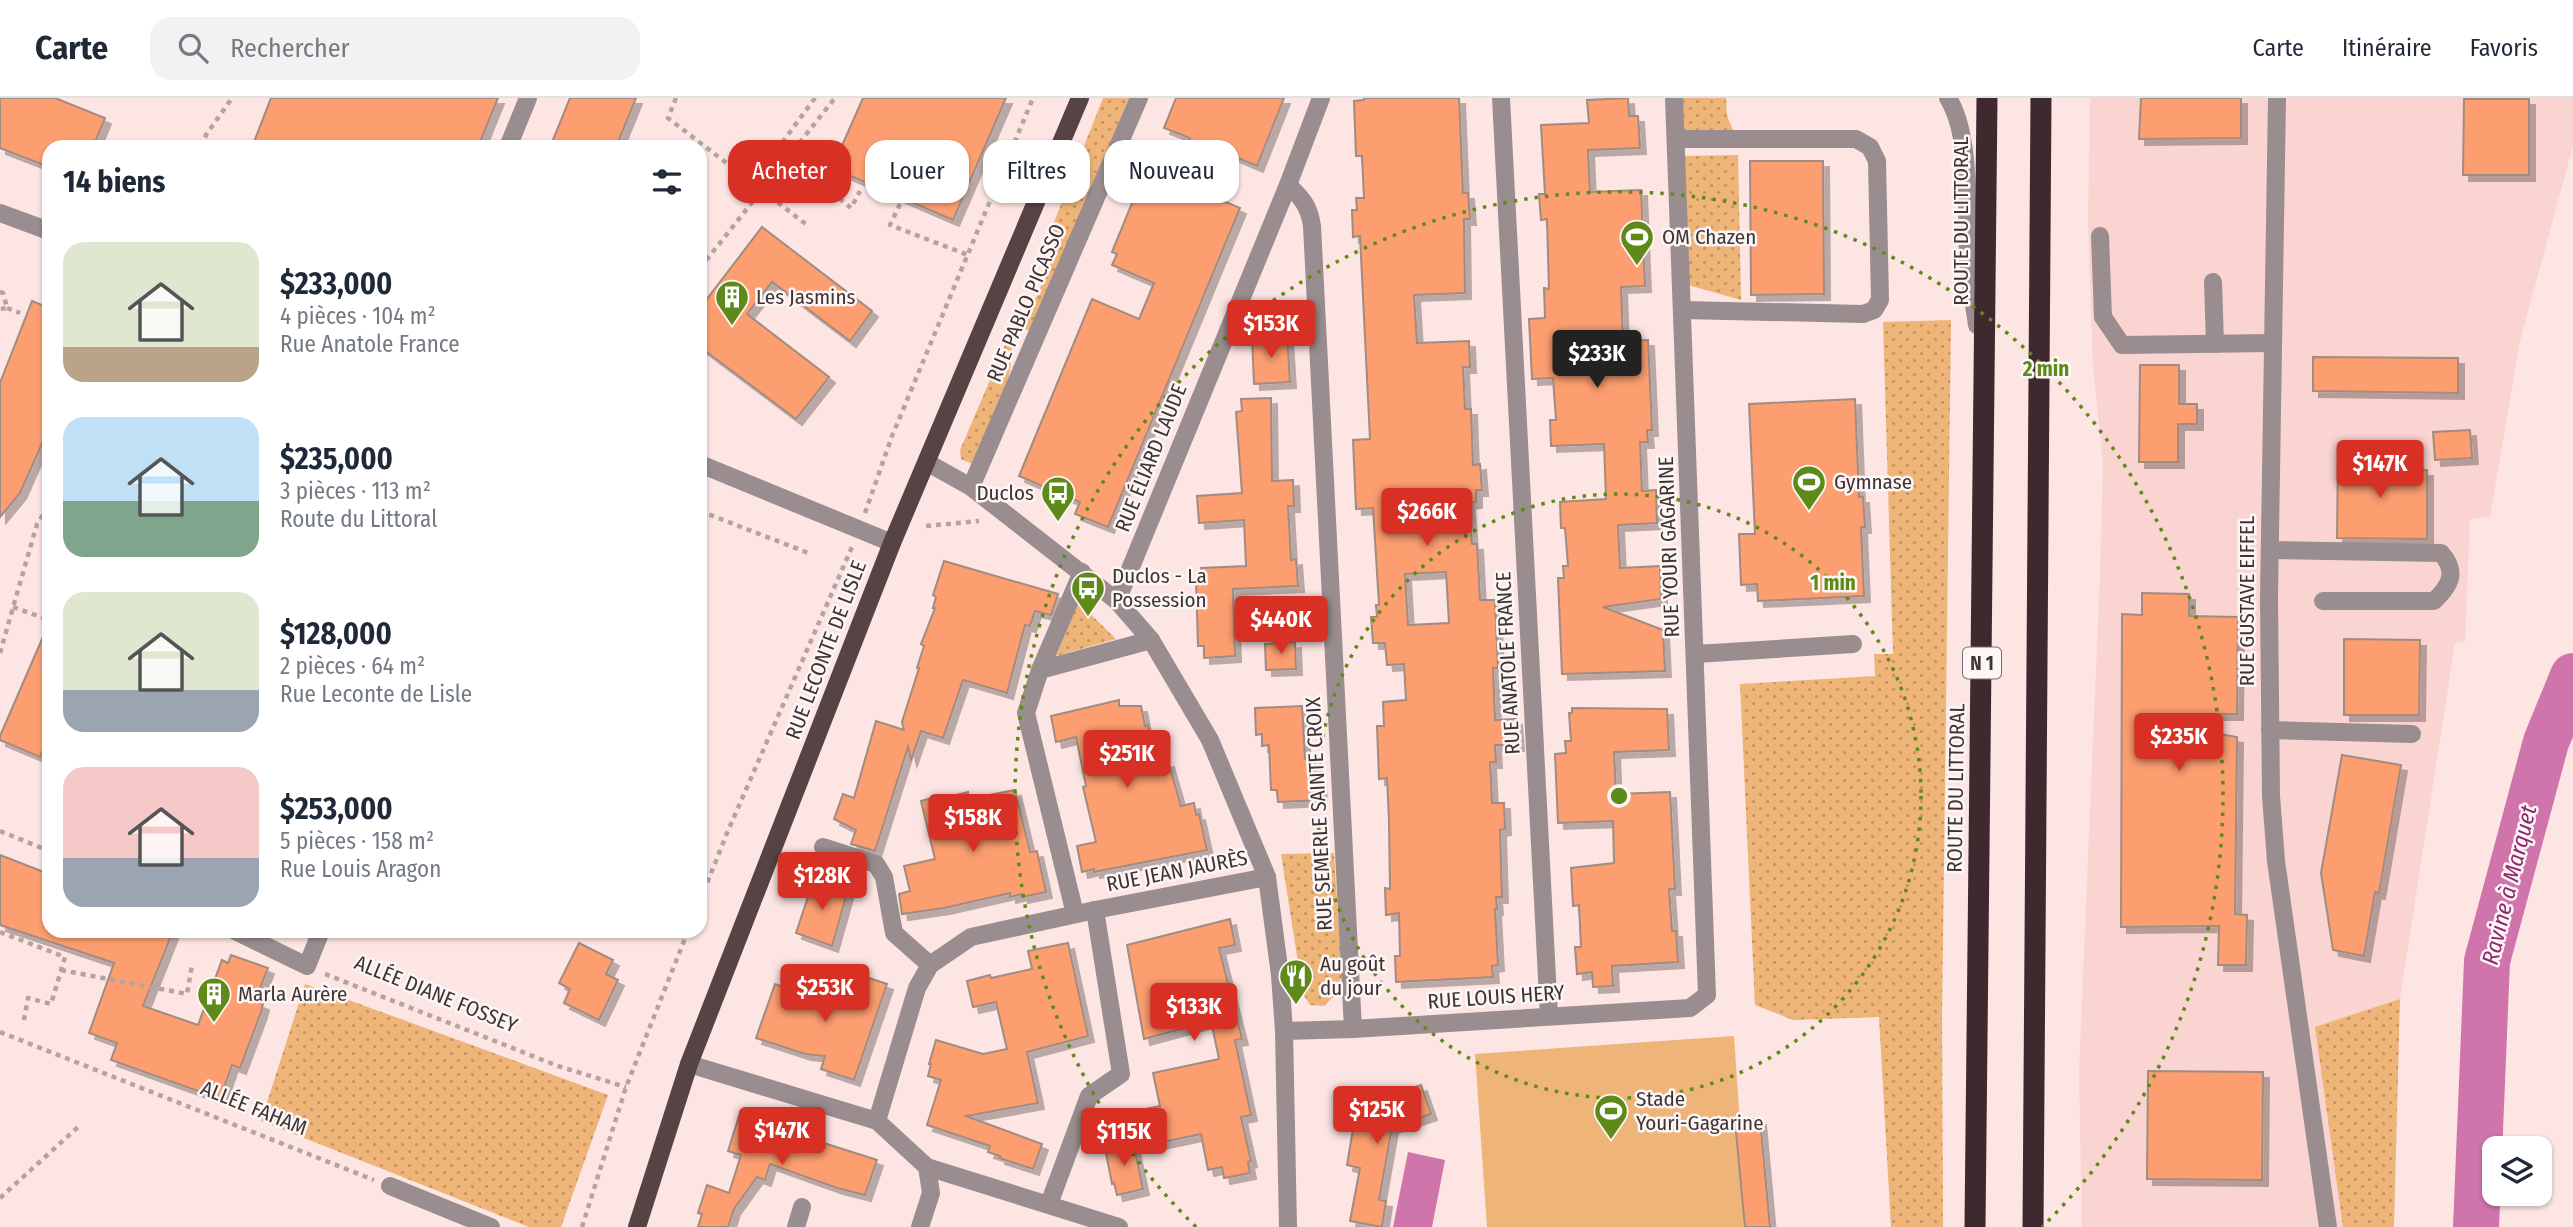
<!DOCTYPE html>
<html lang="fr">
<meta charset="utf-8">
<style>
body{margin:0;font-family:"Fira Sans Condensed",sans-serif;background:#f2f2f3;color:#1f2937;height:100vh;display:flex;flex-direction:column;font-size:26px;white-space:nowrap}
*{box-sizing:border-box;margin:0}
p{font-size:23px;color:#747a83}
.icon{flex:none;width:38px;height:38px;fill:none;stroke:currentColor;stroke-width:2;stroke-linecap:round;stroke-linejoin:round}
.map{position:relative;flex:1;overflow:hidden}
.details{position:absolute;left:42px;top:42px;width:665px;height:798px;display:flex;flex-direction:column;background:#fff;border-radius:21px;box-shadow:0 2px 5px #0004}
.details>*{flex:none}
.hud{position:absolute;left:728px;top:42px;width:665px;height:63px;display:flex;gap:14px}
.buttons{position:absolute;left:2482px;top:1038px;display:grid;gap:14px}
.buttons a{display:grid;place-items:center;width:70px;height:70px;border-radius:14px;background:#fff;box-shadow:0 2px 5px #0004;font-size:35px}
.price{position:absolute;translate:-50% -60px;padding:0 16px;border-radius:7px;background:#d93025;color:#fff;font-size:23px;line-height:46px;filter:drop-shadow(0 2px 4px #0008)}
.price::after{content:'';position:absolute;left:50%;top:42px;width:21px;height:16px;margin-left:-10px;background:inherit;clip-path:polygon(0 0,100% 0,50% 100%)}
.price.on{background:#222;color:#fff}
ul{padding:0;list-style:none}
li{display:flex;align-items:center;gap:21px;height:175px;padding:0 21px}
li span{display:grid;place-items:center;flex:none;width:196px;height:140px;border-radius:21px;color:#555}
li>.icon{margin-inline-start:auto}
span .icon{width:84px;height:84px;fill:#fffc;stroke-width:1}
li b{font-size:30px}
h2{display:flex;justify-content:space-between;align-items:center;height:84px;padding:0 21px;font-size:30px}
.pill{padding:0 24px;border-radius:21px;background:#fff;box-shadow:0 2px 5px #0004;font-size:24px;line-height:63px}
.pill.on{background:#d93025;color:#fff}
header{display:flex;align-items:center;gap:42px;box-sizing:border-box;height:98px;padding:0 35px;background:#fff;border-bottom:2px solid #e0e1e3}
header strong{font-size:33px}
nav{display:flex;gap:38px;margin-inline-start:auto;font-size:24px}
.search{width:490px;height:63px;background:#f2f2f3;display:flex;align-items:center;gap:18px;box-sizing:border-box;padding:0 24px;border-radius:21px;color:#747a83;font-size:26px}
.map>svg:first-child{display:block}
</style>
<header>
<strong>Carte</strong>
<div class="search"><svg class="icon" aria-label="search" viewBox="0 0 24 24"><circle cx="10" cy="10" r="6"/><path d="M15 15l6 6"/></svg>Rechercher</div>
<nav><a>Carte</a><a>Itinéraire</a><a>Favoris</a></nav>
</header>
<div class="map">
<svg width="2573" height="1129" viewBox="0 0 2573 1129">
<defs>
<pattern id="green-dots" width="8" height="8" patternUnits="userSpaceOnUse" patternTransform="scale(1.75)"><rect width="8" height="8" fill="#eeb478"/><path d="M2 2h.1M6 6h.1" fill="none" stroke="#c29363" stroke-width="1.8" stroke-linecap="round"/></pattern>
<filter id="shadow"><feDropShadow dx="6" dy="6" stdDeviation="0" flood-color="#0004"/></filter>
</defs>
<rect width="100%" height="100%" fill="#fce5e2"/>
<polygon fill="#fad4d0" points="2090,0 2573,0 2573,48 2520,243 2490,419 2470,421 2465,543 2455,545 2400,901 2327,929 2351,1129 2082,1129 2079,973 2100,477 2103,365 2093,268 2088,125"/>
<g fill="url(#green-dots)">
<polygon points="1103,0 1129,0 1032,234 1023,230 1058,148 1050,145 1048,139"/>
<polygon points="1680,0 1726,0 1727,18 1736,39 1681,38"/>
<polygon points="1738,57 1741,202 1688,187 1682,58"/>
<polygon points="1951,222 1942,917 1943,1129 1891,1129 1879,919 1793,922 1755,907 1740,586 1875,578 1874,556 1893,556 1883,224"/>
<path d="M 1008,240 L 1012,242 C 1014,287 992,327 974,367 L 961,361 L 960,352 Z"/>
<polygon points="1078,504 1116,541 1056,558"/>
<polygon points="1334,755 1342,878 1333,899 1324,908 1310,907 1303,896 1281,756"/>
<polygon points="305,886 608,997 561,1129 529,1129 261,1023"/>
<polygon points="2400,901 2394,1129 2343,1129 2315,929"/>
</g>
<polygon fill="#eeb478" points="1734,938 1747,1129 1487,1129 1475,956"/>
<polygon fill="#cf75ab" points="1408,1054 1445,1062 1432,1129 1393,1129"/>
<g fill="none" stroke-linecap="round" stroke-linejoin="round">
<polyline stroke="#cf75ab" stroke-width="46" points="2476,1129 2487,863 2546,644 2573,578"/>
</g>
<g fill="#fd9e6f" stroke="#a28b80" stroke-width="2" fill-rule="evenodd" filter="url(#shadow)">
<polygon points="0,0 55,0 105,20 93,49 49,49 49,69 0,50"/>
<polygon points="271,0 498,0 478,49 252,49"/>
<polygon points="570,0 636,0 616,49 550,49"/>
<polygon points="863,0 1006,0 953,122 832,70"/>
<polygon points="1176,0 1284,0 1257,68 1210,48 1193,90 1240,110 1108,429 1075,416 1080,404 1019,378 1092,201 1139,221 1154,185 1112,167 1117,156 1112,154 1146,71 1173,81 1190,40 1164,30"/>
<path d="M 1364,0 L 1459,0 L 1463,95 L 1468,95 L 1470,121 L 1464,121 L 1465,195 L 1414,197 L 1417,245 L 1469,243 L 1470,269 L 1463,269 L 1465,311 L 1471,311 L 1473,367 L 1480,366 L 1482,392 L 1476,392 L 1476,404 L 1469,405 L 1472,446 L 1477,446 L 1480,502 L 1495,502 L 1498,570 L 1493,570 L 1495,622 L 1516,621 L 1518,647 L 1495,647 L 1496,664 L 1490,664 L 1492,705 L 1504,705 L 1505,731 L 1500,732 L 1502,799 L 1496,799 L 1497,811 L 1495,811 L 1498,867 L 1492,868 L 1493,879 L 1396,884 L 1395,858 L 1400,858 L 1399,815 L 1386,817 L 1385,790 L 1390,791 L 1389,723 L 1387,680 L 1379,681 L 1377,628 L 1384,628 L 1383,604 L 1406,602 L 1404,566 L 1387,567 L 1385,545 L 1373,545 L 1371,519 L 1377,519 L 1376,507 L 1379,507 L 1373,410 L 1356,411 L 1353,342 L 1370,341 L 1360,138 L 1353,139 L 1352,112 L 1357,112 L 1356,100 L 1364,100 L 1362,58 L 1356,58 L 1354,3 L 1364,2 ZM 1446,474 L 1449,525 L 1408,527 L 1405,476 Z"/>
<polygon points="1628,0 1629,18 1638,18 1640,50 1588,52 1590,94 1641,92 1645,188 1621,189 1623,243 1648,242 1652,332 1647,332 1648,344 1640,344 1642,393 1656,392 1657,425 1618,427 1620,470 1660,468 1661,501 1603,509 1663,532 1665,573 1562,576 1558,480 1564,480 1563,468 1568,468 1565,430 1561,430 1560,404 1606,401 1605,373 1604,346 1551,348 1550,322 1556,322 1553,280 1532,281 1529,221 1545,220 1544,190 1549,191 1547,121 1541,122 1539,96 1545,96 1541,27 1589,25 1587,2"/>
<polygon points="2141,0 2241,0 2241,40 2139,41"/>
<polygon points="2464,1 2529,1 2529,77 2463,77"/>
<polygon points="1750,63 1823,63 1824,196 1751,197"/>
<polygon points="762,129 872,213 850,243 772,184 747,216 829,279 796,321 700,249 700,210"/>
<polygon points="32,203 49,210 49,330 20,395 0,419 0,285"/>
<polygon points="1287,238 1290,284 1254,286 1252,239"/>
<polygon points="2313,259 2458,260 2458,295 2313,293"/>
<polygon points="2140,267 2179,267 2179,306 2197,306 2197,326 2178,326 2178,364 2139,364"/>
<polygon points="1271,300 1272,383 1293,382 1294,408 1288,408 1291,462 1296,461 1298,488 1233,491 1235,558 1204,560 1204,548 1198,548 1196,482 1201,482 1201,470 1246,468 1244,422 1199,425 1197,398 1242,395 1236,314 1242,313 1241,301"/>
<polygon points="1855,301 1859,399 1863,399 1865,429 1861,429 1864,498 1758,503 1757,486 1741,487 1739,436 1755,436 1749,306"/>
<polygon points="2470,332 2472,360 2435,362 2433,334"/>
<polygon points="2338,353 2372,354 2371,372 2427,372 2427,441 2337,440"/>
<polygon points="944,463 1058,496 1051,517 1035,513 1030,528 1025,527 1007,595 963,582 943,640 921,633 911,662 908,649 875,753 851,746 856,732 834,721 843,696 854,700 876,623 904,632 902,624 919,570 917,570 924,548 921,546 935,510 933,510 936,499 933,497"/>
<polygon points="2142,495 2189,496 2189,518 2238,519 2237,616 2197,616 2196,632 2237,639 2235,816 2247,817 2246,867 2218,867 2219,828 2121,829 2122,516 2142,517"/>
<polygon points="49,525 49,638 40,659 0,642 0,638"/>
<polygon points="2344,541 2420,542 2419,617 2344,617"/>
<polygon points="1295,544 1296,571 1266,572 1265,546"/>
<polygon points="1119,602 1119,608 1141,608 1145,628 1148,627 1155,665 1168,663 1181,708 1194,705 1196,717 1199,716 1207,752 1094,774 1094,771 1082,774 1077,748 1096,744 1083,689 1086,688 1076,639 1056,644 1051,618"/>
<polygon points="1302,608 1305,661 1315,660 1316,680 1320,680 1321,702 1278,704 1277,692 1271,692 1269,647 1262,648 1262,636 1256,637 1255,610"/>
<polygon points="1572,610 1667,611 1669,652 1614,654 1616,696 1670,694 1675,791 1669,791 1672,833 1676,833 1678,864 1612,868 1613,888 1593,889 1592,874 1577,876 1575,849 1581,849 1579,807 1573,808 1571,770 1614,765 1613,723 1558,725 1555,656 1566,655 1565,643 1571,643 1569,615 1572,615"/>
<polygon points="2342,657 2401,667 2379,795 2375,794 2364,858 2333,852 2321,775"/>
<polygon points="1015,692 1030,754 1037,753 1046,794 1022,799 1022,796 1010,799 1010,795 944,810 902,816 899,796 910,793 904,768 935,761 921,703 944,697 945,700 968,694 969,701"/>
<polygon points="0,757 49,776 49,833 173,833 143,908 198,927 222,862 228,865 231,857 268,870 255,903 263,906 261,914 240,970 232,967 220,1001 111,962 117,945 89,935 114,865 0,827"/>
<polygon points="814,781 848,792 832,848 796,835"/>
<polygon points="1230,821 1235,847 1219,850 1242,941 1235,942 1251,1017 1241,1019 1251,1063 1248,1064 1250,1075 1224,1080 1222,1069 1208,1072 1201,1036 1149,1047 1141,1012 1160,1008 1153,975 1219,961 1211,923 1144,941 1127,847"/>
<polygon points="579,845 613,862 606,876 618,882 599,922 564,905 570,891 559,885"/>
<polygon points="1068,845 1088,938 1027,954 1038,1005 966,1018 1042,1046 1033,1071 999,1060 1000,1058 988,1054 990,1048 927,1027 941,982 928,978 931,966 929,966 936,942 983,956 1007,951 996,904 973,909 967,883 990,877 991,880 1032,871 1028,853"/>
<polygon points="851,874 887,886 854,982 821,971 825,958 805,956 756,940 775,886 839,908"/>
<polygon points="2148,973 2263,974 2262,1082 2147,1081"/>
<polygon points="1421,987 1431,1016 1392,1029 1379,1102 1386,1103 1382,1129 1350,1123 1360,1070 1347,1067 1354,1025 1342,991 1368,1006"/>
<polygon points="739,1018 877,1062 865,1097 837,1090 770,1066 765,1082 757,1079 734,1111 728,1129 698,1129 702,1116 698,1115 707,1087 729,1095 741,1057 728,1053"/>
<polygon points="1760,1021 1770,1129 1745,1129 1735,1023"/>
<polygon points="1133,1044 1143,1091 1117,1097 1114,1085 1112,1086 1105,1050"/>
</g>
<g fill="none" stroke-linecap="round" stroke-linejoin="round">
<g stroke="#b5a3a0" stroke-width="4.5" stroke-dasharray="5 5" stroke-linecap="butt">
<polyline points="676,0 668,20 807,127"/>
<polyline points="815,0 779,49 851,110 860,93"/>
<polyline points="202,49 206,37 232,0"/>
<polyline points="900,106 890,127 968,157"/>
<polyline points="700,170 835,0"/>
<polyline points="0,194 3,195 7,210 0,211"/>
<polyline points="7,210 20,215"/>
<polyline points="700,413 811,456"/>
<polyline points="865,415 892,338 1033,0"/>
<polyline points="926,428 979,423"/>
<polyline points="13,509 49,522"/>
<polyline points="0,555 37,426 49,408"/>
<polyline points="0,733 49,753"/>
<polyline points="700,803 727,735 852,449"/>
<polyline points="0,834 65,859 51,906 28,900 23,927"/>
<polyline points="61,872 187,896 192,867"/>
<polyline points="325,876 558,968 626,989"/>
<polyline points="0,934 374,1082"/>
<polyline points="0,1100 78,1029"/>
<polyline points="582,1129 626,989 688,833"/>
</g>
<g stroke="#998d8f" stroke-width="18">
<polyline points="1501,0 1549,918"/>
<path d="M 1948,0 C 1972,39 1966,113 1968,158 C 1969,181 1974,205 1977,227"/>
<polyline points="2277,0 2269,500 2271,698 2276,763 2328,1129"/>
<polyline points="1676,41 1856,41 1870,49 1877,63 1880,202 1874,212 1863,216 1683,212"/>
<polyline points="508,49 528,0"/>
<path d="M 1288,87 C 1302,100 1309,108 1312,128 L 1353,931"/>
<polyline points="0,115 49,133"/>
<polyline points="2100,138 2103,219 2122,247 2272,245"/>
<polyline points="2213,184 2215,246"/>
<polyline points="928,365 971,389 1117,503 1151,542 1210,642 1267,779 1280,877 1284,933 1288,1129"/>
<polyline points="700,366 892,445"/>
<polyline points="971,389 1139,0"/>
<path d="M 2270,452 L 2441,455 C 2458,474 2450,488 2434,503 L 2323,503"/>
<polyline points="1117,503 1288,87 1321,0"/>
<polyline points="1696,556 1853,546"/>
<polyline points="1040,572 1082,474"/>
<polyline points="2270,632 2412,636"/>
<polyline points="823,749 876,766 884,779 894,835 930,867"/>
<polyline points="1075,816 1026,615 1040,572 1151,542"/>
<polyline points="235,833 307,868 321,833"/>
<polyline points="1284,933 1353,931 1690,910 1707,897 1674,0"/>
<polyline points="689,966 877,1023 927,1069 931,1095 920,1129"/>
<polyline points="877,1023 917,890 930,867 971,839 1095,812 1267,779"/>
<polyline points="927,1069 1119,1129"/>
<polyline points="390,1088 491,1129"/>
<polyline points="1049,1106 1089,998 1121,976 1095,812"/>
<polyline points="796,1129 802,1109"/>
</g>
<polyline stroke="#564346" stroke-width="18" points="637,1129 689,966 892,445 1080,0"/>
<g stroke="#3e292e" stroke-width="21">
<polyline points="1975,1129 1987,0"/>
<polyline points="2033,1129 2041,0"/>
</g>
</g>
<g fill="none" stroke="#5f8a1a" stroke-width="3.5" stroke-dasharray="3.5 7">
<circle cx="1619" cy="698" r="302"/>
<path d="M1196 1129A604 604 0 1 1 2042 1129"/>
</g>
<defs>
<g id="stadium-pin" transform="scale(1.75)"><path d="M0 17L-7.5 6A9.5 9.5 0 1 1 7.5 6Z" fill="#5f8a1a" stroke="#fcf7f6"/><path d="M0-5a6.5 5 0 1 0 0 10a6.5 5 0 1 0 0-10ZM-3.5-1.8h7v3.6h-7Z" fill="#fff"/></g>
<g id="building-pin" transform="scale(1.75)"><path d="M0 17L-7.5 6A9.5 9.5 0 1 1 7.5 6Z" fill="#5f8a1a" stroke="#fcf7f6"/><path d="M-4-6H4V6H1V3H-1V6H-4ZM-2.5-4.3h1.7v1.8h-1.7ZM.8-4.3h1.7v1.8H.8ZM-2.5-1h1.7V.8h-1.7ZM.8-1h1.7V.8H.8Z" fill="#fff"/></g>
<g id="bus-pin" transform="scale(1.75)"><path d="M0 17L-7.5 6A9.5 9.5 0 1 1 7.5 6Z" fill="#5f8a1a" stroke="#fcf7f6"/><path d="M-5-6H5V4H4V6H2V4H-2V6H-4V4H-5ZM-3.5-4V0h7V-4ZM-3.5 1.2v1.5H-2V1.2ZM2 1.2v1.5H3.5V1.2Z" fill="#fff"/></g>
<g id="restaurant-pin" transform="scale(1.75)"><path d="M0 17L-7.5 6A9.5 9.5 0 1 1 7.5 6Z" fill="#5f8a1a" stroke="#fcf7f6"/><path d="M-5-6h1v4h1v-4h1v4h1v-4h1v5L-1.5 .5V6h-2V.5L-5-1ZM5-6V6H3V1.5H1.5Q1.5-4 5-6Z" fill="#fff"/></g>
</defs>
<g fill-rule="evenodd">
<use href="#stadium-pin" x="1637" y="139"/>
<use href="#building-pin" x="732" y="199"/>
<use href="#stadium-pin" x="1809" y="384"/>
<use href="#bus-pin" x="1058" y="395"/>
<use href="#bus-pin" x="1088" y="490"/>
<use href="#restaurant-pin" x="1296" y="878"/>
<use href="#building-pin" x="214" y="896"/>
<use href="#stadium-pin" x="1611" y="1013"/>
</g>
<g text-anchor="middle" stroke-width="5" stroke-linejoin="round" paint-order="stroke">
<rect fill="#fcf7f6" stroke="#786e6d" stroke-width="2" x="1963" y="549.5" width="38" height="31" rx="5"/>
<g font-size="19" font-weight="bold" fill="#3f3432">
<text x="1982" y="572">N 1</text>
</g>
<g font-size="21" fill="#3f3432" stroke="#fcf7f6">
<text transform="translate(1961 123) rotate(-90)" y="7">ROUTE DU LITTORAL</text>
<text transform="translate(1026 205) rotate(-67)" y="7">RUE PABLO PICASSO</text>
<text transform="translate(1151 360) rotate(-68)" y="7">RUE ÉLIARD LAUDE</text>
<text transform="translate(1669 449) rotate(-92)" y="7">RUE YOURI GAGARINE</text>
<text transform="translate(2247 503) rotate(-90)" y="7">RUE GUSTAVE EIFFEL</text>
<text transform="translate(826 552) rotate(-69)" y="7">RUE LECONTE DE LISLE</text>
<text transform="translate(1508 565) rotate(-93)" y="7">RUE ANATOLE FRANCE</text>
<text transform="translate(1956 690) rotate(-89)" y="7">ROUTE DU LITTORAL</text>
<text transform="translate(1319 716) rotate(-93)" y="7">RUE SEMERLE SAINTE CROIX</text>
<text transform="translate(1177 773) rotate(-11)" y="7">RUE JEAN JAURÈS</text>
<text transform="translate(436 896) rotate(22)" y="7">ALLÉE DIANE FOSSEY</text>
<text transform="translate(1496 899) rotate(-4)" y="7">RUE LOUIS HERY</text>
<text transform="translate(254 1010) rotate(22)" y="7">ALLÉE FAHAM</text>
</g>
<g font-size="21" fill="#3f3432" stroke="#fcf7f6" text-anchor="start">
<text x="1662" y="146">OM Chazen</text>
<text x="756" y="206">Les Jasmins</text>
<text x="1834" y="391">Gymnase</text>
<text x="1034" y="402" text-anchor="end">Duclos</text>
<text x="1112" y="485">Duclos - La<tspan x="1112" dy="24">Possession</tspan></text>
<text x="1320" y="873">Au goût<tspan x="1320" dy="24">du jour</tspan></text>
<text x="238" y="903">Marla Aurère</text>
<text x="1636" y="1008">Stade<tspan x="1636" dy="24">Youri-Gagarine</tspan></text>
</g>
<g font-size="23" font-style="italic" fill="#90266d" stroke="#fcf7f6">
<text transform="translate(2509 787) rotate(-76)" y="8">Ravine à Marquet</text>
</g>
</g>
<circle cx="1619" cy="698" r="10" fill="#5f8a1a" stroke="#fcf7f6" stroke-width="3.5"/>
<g font-size="21" text-anchor="middle" font-weight="bold" fill="#5f8a1a" stroke="#fcf7f6" stroke-width="5" stroke-linejoin="round" paint-order="stroke">
<text x="2046" y="278">2 min</text>
<text x="1833" y="492">1 min</text>
</g>
</svg>
<div class="buttons">
<a><svg class="icon" aria-label="layers" viewBox="0 0 24 24"><path d="M12 4l9 5-9 5-9-5zM3 14l9 5 9-5"/></svg></a>
</div>
<b class="price" style="left:1271px;top:262px">$153K</b>
<b class="price on" style="left:1597px;top:292px">$233K</b>
<b class="price" style="left:2380px;top:402px">$147K</b>
<b class="price" style="left:1427px;top:450px">$266K</b>
<b class="price" style="left:1281px;top:558px">$440K</b>
<b class="price" style="left:2179px;top:675px">$235K</b>
<b class="price" style="left:1127px;top:692px">$251K</b>
<b class="price" style="left:973px;top:756px">$158K</b>
<b class="price" style="left:822px;top:814px">$128K</b>
<b class="price" style="left:825px;top:926px">$253K</b>
<b class="price" style="left:1194px;top:945px">$133K</b>
<b class="price" style="left:1377px;top:1048px">$125K</b>
<b class="price" style="left:782px;top:1069px">$147K</b>
<b class="price" style="left:1124px;top:1070px">$115K</b>
<div class="hud">
<a class="pill on">Acheter</a>
<a class="pill">Louer</a>
<a class="pill">Filtres</a>
<a class="pill">Nouveau</a>
</div>
<section class="details">
<h2>14 biens<svg class="icon" aria-label="filters" viewBox="0 0 24 24"><path d="M4 7h16M4 17h16"/><circle cx="9" cy="7" r="2"/><circle cx="15" cy="17" r="2"/></svg></h2>
<ul>
<li><span style="background:linear-gradient(#dfe7d0 75%,#b9a48a 0)"><svg class="icon" aria-label="home" viewBox="0 0 24 24"><path d="M3 11l9-7 9 7M6 9v11h12V9"/></svg></span><div><b>$233,000</b><p>4 pièces · 104 m²</p><p>Rue Anatole France</p></div></li>
<li><span style="background:linear-gradient(#bfe0f5 60%,#7fa58c 0)"><svg class="icon" aria-label="home" viewBox="0 0 24 24"><path d="M3 11l9-7 9 7M6 9v11h12V9"/></svg></span><div><b>$235,000</b><p>3 pièces · 113 m²</p><p>Route du Littoral</p></div></li>
<li><span style="background:linear-gradient(#dfe7d0 70%,#9aa5b1 0)"><svg class="icon" aria-label="home" viewBox="0 0 24 24"><path d="M3 11l9-7 9 7M6 9v11h12V9"/></svg></span><div><b>$128,000</b><p>2 pièces · 64 m²</p><p>Rue Leconte de Lisle</p></div></li>
<li><span style="background:linear-gradient(#f6c9c9 65%,#9aa5b1 0)"><svg class="icon" aria-label="home" viewBox="0 0 24 24"><path d="M3 11l9-7 9 7M6 9v11h12V9"/></svg></span><div><b>$253,000</b><p>5 pièces · 158 m²</p><p>Rue Louis Aragon</p></div></li>
</ul>
</section>
</div>
